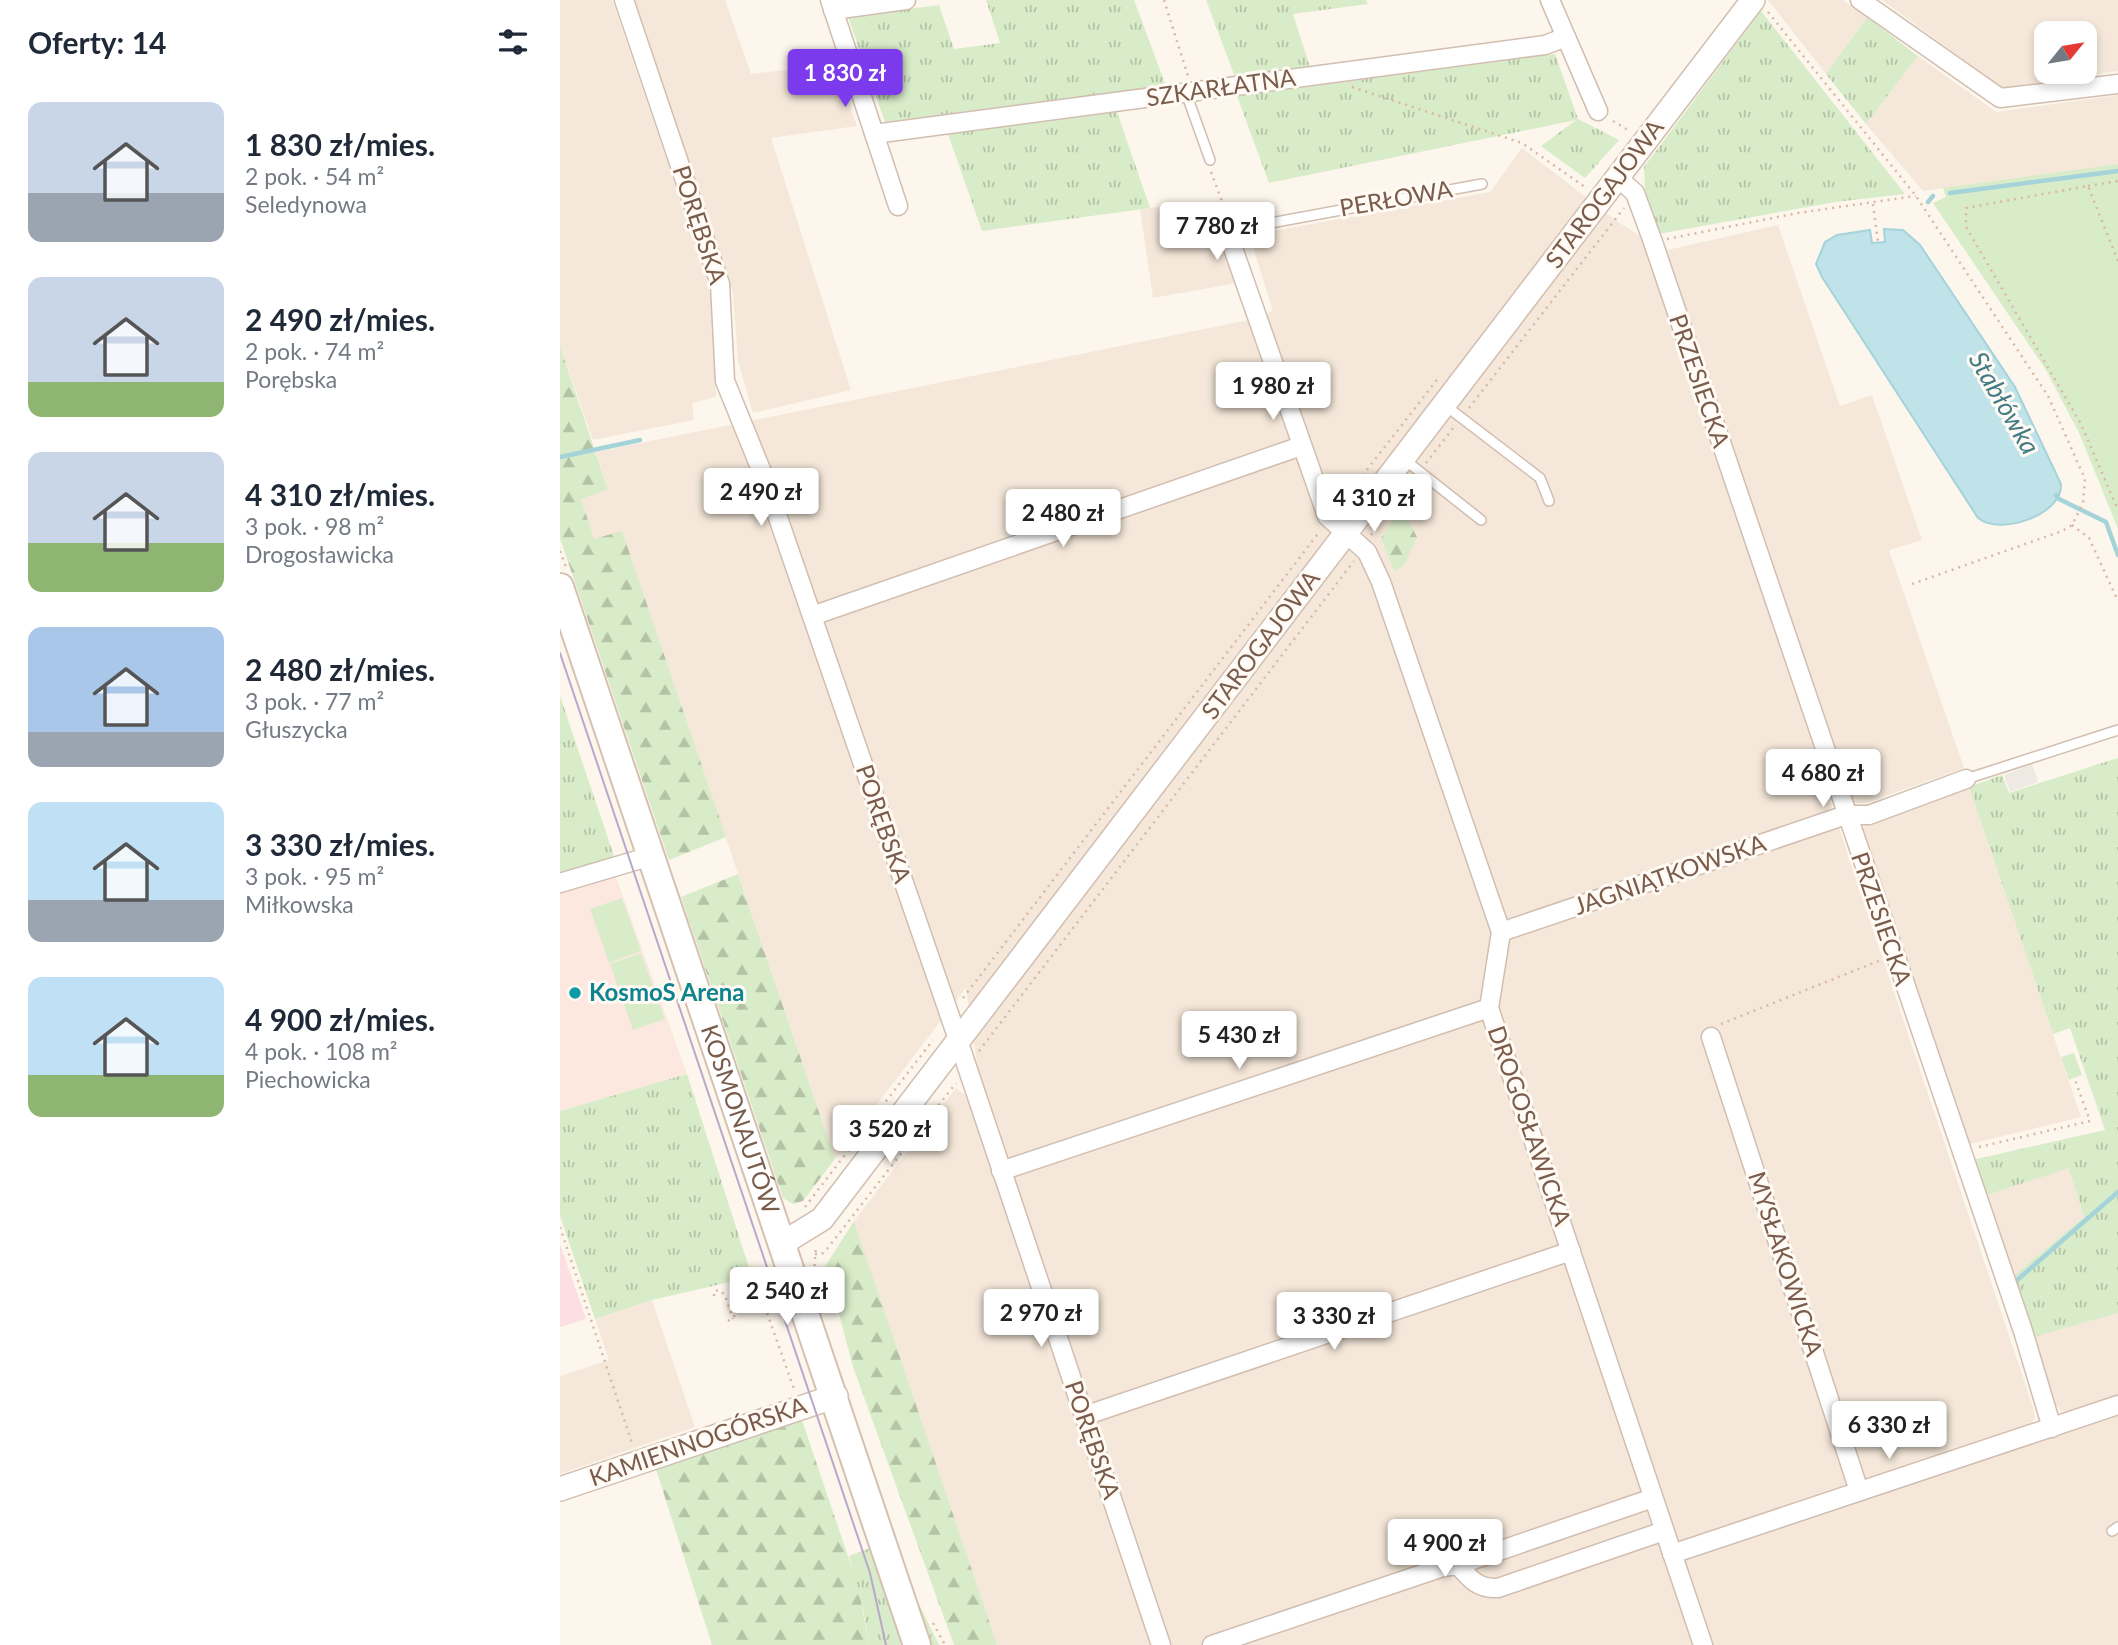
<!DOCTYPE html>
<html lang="pl">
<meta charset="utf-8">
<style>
body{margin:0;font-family:Lato,sans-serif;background:#f2f2f3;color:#1f2937;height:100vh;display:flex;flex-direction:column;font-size:26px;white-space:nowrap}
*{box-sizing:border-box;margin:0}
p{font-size:23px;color:#747a83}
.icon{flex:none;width:38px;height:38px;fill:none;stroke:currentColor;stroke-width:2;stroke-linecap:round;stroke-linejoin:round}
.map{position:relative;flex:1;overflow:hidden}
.sheet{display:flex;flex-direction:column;background:#fff;width:560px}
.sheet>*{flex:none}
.needle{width:46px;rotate:60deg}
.buttons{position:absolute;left:1474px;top:21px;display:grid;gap:14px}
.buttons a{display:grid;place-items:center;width:63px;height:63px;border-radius:14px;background:#fff;box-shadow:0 4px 10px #0003;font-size:35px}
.price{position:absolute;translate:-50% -60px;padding:0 16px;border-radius:7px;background:#fff;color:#222;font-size:23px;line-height:46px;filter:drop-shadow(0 2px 4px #0008)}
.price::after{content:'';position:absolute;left:50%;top:42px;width:21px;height:16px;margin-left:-10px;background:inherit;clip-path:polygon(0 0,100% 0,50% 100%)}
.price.current{background:#7c3aed;color:#fff}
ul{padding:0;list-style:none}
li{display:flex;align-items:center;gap:21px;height:175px;padding:0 28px}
li span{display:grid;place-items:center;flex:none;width:196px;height:140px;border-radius:14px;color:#555}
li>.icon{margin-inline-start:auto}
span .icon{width:84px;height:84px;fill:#fffc;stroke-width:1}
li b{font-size:30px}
h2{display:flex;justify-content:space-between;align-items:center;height:84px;padding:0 28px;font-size:30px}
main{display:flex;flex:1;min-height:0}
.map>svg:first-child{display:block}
</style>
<main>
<section class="sheet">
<h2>Oferty: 14<svg class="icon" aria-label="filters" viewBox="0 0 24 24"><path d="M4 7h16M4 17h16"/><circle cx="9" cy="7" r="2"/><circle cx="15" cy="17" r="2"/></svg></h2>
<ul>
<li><span style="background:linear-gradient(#c9d6e8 65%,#9aa5b1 0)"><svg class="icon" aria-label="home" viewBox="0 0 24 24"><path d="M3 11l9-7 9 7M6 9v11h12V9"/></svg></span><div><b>1 830 zł/mies.</b><p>2 pok. · 54 m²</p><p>Seledynowa</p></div></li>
<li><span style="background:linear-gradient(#c9d6e8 75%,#8fb573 0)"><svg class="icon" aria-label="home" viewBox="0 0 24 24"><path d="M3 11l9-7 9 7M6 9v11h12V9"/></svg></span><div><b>2 490 zł/mies.</b><p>2 pok. · 74 m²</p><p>Porębska</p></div></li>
<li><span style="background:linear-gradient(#c9d6e8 65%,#8fb573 0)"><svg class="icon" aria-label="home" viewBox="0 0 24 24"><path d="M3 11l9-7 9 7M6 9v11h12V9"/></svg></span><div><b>4 310 zł/mies.</b><p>3 pok. · 98 m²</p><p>Drogosławicka</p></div></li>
<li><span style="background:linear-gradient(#a9c7e8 75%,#9aa5b1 0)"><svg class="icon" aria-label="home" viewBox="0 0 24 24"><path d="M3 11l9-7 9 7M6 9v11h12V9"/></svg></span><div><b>2 480 zł/mies.</b><p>3 pok. · 77 m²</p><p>Głuszycka</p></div></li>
<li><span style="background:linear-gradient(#bfe0f5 70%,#9aa5b1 0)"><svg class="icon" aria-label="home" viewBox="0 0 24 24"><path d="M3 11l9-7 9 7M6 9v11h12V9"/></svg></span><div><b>3 330 zł/mies.</b><p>3 pok. · 95 m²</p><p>Miłkowska</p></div></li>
<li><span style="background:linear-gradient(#bfe0f5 70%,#8fb573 0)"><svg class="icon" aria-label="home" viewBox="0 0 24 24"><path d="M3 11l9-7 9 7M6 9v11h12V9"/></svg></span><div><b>4 900 zł/mies.</b><p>4 pok. · 108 m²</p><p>Piechowicka</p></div></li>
</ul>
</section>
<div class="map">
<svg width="1558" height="1645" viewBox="0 0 1558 1645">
<defs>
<pattern id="grass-tufts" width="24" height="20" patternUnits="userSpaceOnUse" patternTransform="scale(1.75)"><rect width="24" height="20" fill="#d8ecc9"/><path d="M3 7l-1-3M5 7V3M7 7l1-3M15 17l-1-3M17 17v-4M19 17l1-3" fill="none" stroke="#b4c2a5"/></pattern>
<pattern id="forest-firs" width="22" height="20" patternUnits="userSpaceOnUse" patternTransform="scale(1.75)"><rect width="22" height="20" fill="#d8ecc9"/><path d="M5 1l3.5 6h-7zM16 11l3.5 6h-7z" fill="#b4c2a5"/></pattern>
</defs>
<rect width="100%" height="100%" fill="#fdf6ec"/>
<g fill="#f5e8da" fill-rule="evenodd">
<polygon points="0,0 52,0 145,271 152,301 156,396 132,404 134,420 33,440 0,346"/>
<polygon points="75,0 165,0 191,74 275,64 297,126 211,138 291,390 193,413 178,361 173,294"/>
<polygon points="1208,0 1283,0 1307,17 1266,74"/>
<path d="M 1322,0 L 1558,0 L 1558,71 L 1442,88 ZM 1524,33 L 1524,72 L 1486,72 L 1486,33 Z"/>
<polygon points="1358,56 1436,112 1558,95 1558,164 1363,191 1306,124"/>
<polygon points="962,148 1058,222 1103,251 1218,225 1280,406 1312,395 1362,540 1329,550 1404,768 1306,803 1292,803 1287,793 1270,801 1473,1407 1475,1418 1470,1424 1452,1430 1456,1448 1558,1415 1558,1645 437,1645 294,1221 396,1088 405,1095 424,1089 417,1065 406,988 275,1159 62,532 34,540 21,499 48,490 36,452 689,320 713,311 693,247 701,233 930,192"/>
<polygon points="650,202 677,283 593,298 580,209"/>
<polygon points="1409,787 1521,1117 1406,1145 1302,835 1302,828 1309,822"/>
<polygon points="1509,1167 1524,1217 1451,1278 1424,1196"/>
<polygon points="92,1300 135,1427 0,1474 0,1376 49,1360 35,1319"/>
<polygon points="1558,1313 1558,1395 1508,1412 1501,1411 1494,1402 1470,1338"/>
</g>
<polygon fill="#fde8e0" points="55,874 127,1074 0,1111 0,890"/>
<polygon fill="#efe9e4" points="1472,764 1478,782 1450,792 1444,775"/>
<polygon fill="#fbdfe3" points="0,1244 26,1319 0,1327"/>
<g fill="url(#grass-tufts)">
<polygon points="426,0 574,0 606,86 325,122 288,17 379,5 394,49 440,43"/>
<polygon points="646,0 806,0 808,4 733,14 750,67 675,77"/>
<polygon points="1201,11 1345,194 1275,202 1098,234 1085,189 1084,167"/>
<polygon points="1307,17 1358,56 1306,124 1266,74"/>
<polygon points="995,54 1018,119 1059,140 1025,178 981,146 1016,120 709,183 677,96"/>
<polygon points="557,112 590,208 422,231 388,134"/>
<polygon points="0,696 56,862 0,877"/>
<polygon points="1558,758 1558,1313 1470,1338 1451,1278 1524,1217 1509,1168 1424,1196 1412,1160 1545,1130 1510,1028 1493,1034 1409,787 1442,775 1449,793"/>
<polygon points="127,1074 192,1277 92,1300 35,1319 0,1216 0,1111"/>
<polygon points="315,1546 341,1645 309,1645 304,1614 289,1556"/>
<polygon points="357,1600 379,1645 369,1645"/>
</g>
<g fill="url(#forest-firs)">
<polygon points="0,346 48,490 21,499 34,539 62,531 166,837 109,860 0,538"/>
<polygon points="836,516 846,516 857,537 844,565 834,571 821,538"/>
<polygon points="178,874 275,1159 243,1201 233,1204 223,1198 121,897"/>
<polygon points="294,1221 423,1603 437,1645 394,1645 293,1367 266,1265"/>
<polygon points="242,1420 298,1586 309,1645 152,1645 95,1466"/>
</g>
<g fill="#d8ecc9">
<polygon points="1558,164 1558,529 1520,435 1486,370 1373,203 1386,197 1383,188"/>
<polygon points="62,898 81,951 49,963 30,909"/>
<polygon points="81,953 105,1019 73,1030 50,964"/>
<polygon points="1514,1053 1522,1075 1509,1080 1501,1057"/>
</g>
<path fill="#bfe3e8" stroke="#a5d3da" stroke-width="2" d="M 1324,229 L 1343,230 L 1360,245 L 1455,387 L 1501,484 C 1503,515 1440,536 1418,518 L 1262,277 L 1256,264 L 1265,242 L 1277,235 L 1310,230 L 1312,243 L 1325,242 Z"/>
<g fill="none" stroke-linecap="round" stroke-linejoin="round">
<g stroke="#a5d3da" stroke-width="4.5">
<polyline points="1390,193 1558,171"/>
<polyline points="1368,202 1373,196"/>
<polyline points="0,457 80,440"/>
<polyline points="1496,495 1499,499 1546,522 1558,555"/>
<polyline points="1456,1281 1558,1192"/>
</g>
<g stroke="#d1beb0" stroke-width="12">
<g id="service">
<polyline points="626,93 650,160"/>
<polyline points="667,231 922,184"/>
<polyline points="886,406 980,478 989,501"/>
<polyline points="845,460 921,520"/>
<polyline points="1406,779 1558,730"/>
<polyline points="1552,1531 1558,1527"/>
</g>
</g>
<g stroke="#d1beb0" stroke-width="21">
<g id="minor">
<polyline points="64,0 160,284 165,381 204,477 393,1025 601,1645"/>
<polyline points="270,0 338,206"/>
<polyline points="990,0 1038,111"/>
<polyline points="1300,0 1440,98 1558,84"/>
<polyline points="273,10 346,0"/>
<polyline points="314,134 985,45 1006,37"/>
<polyline points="1058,178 1075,193 1093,242 1463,1331 1492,1428"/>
<polyline points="667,231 767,516 807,552 821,582 941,932 929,1008 1143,1645"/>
<polyline points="252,616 741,446"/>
<polyline points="0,883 91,856"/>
<polyline points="941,932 1286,815 1309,815 1406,779"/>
<polyline points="1151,1037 1299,1491"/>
<polyline points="441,1171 929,1008"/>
<polyline points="524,1416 1011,1251"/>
<path d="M 1093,1498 L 898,1565 C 910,1579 918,1589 938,1588 L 1104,1531"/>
<polyline points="1112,1554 1558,1405"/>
<polyline points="652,1645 883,1567 898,1565"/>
</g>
</g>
<g stroke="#d1beb0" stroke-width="26">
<g id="tertiary">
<polyline points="223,1243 262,1219 1193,0"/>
<polyline points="0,1489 276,1396"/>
</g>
</g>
<g stroke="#d6c0b0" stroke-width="30">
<g id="secondary">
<path id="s1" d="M 0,587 L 357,1645"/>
</g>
</g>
<g stroke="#d9b8a5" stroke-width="2.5" stroke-dasharray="2 5" stroke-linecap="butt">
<polyline points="604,0 628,76"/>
<polyline points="1208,12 1356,196 1488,396 1525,479 1523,503 1512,525 1502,531 1352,584"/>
<polyline points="792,87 962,143 1025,187"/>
<polyline points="1053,121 1068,130"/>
<polyline points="651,172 667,215"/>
<polyline points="1528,186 1558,181"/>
<polyline points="1313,204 1318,242"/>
<polyline points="1107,239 1238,213 1356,196"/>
<polyline points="1558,261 1528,186 1406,208 1406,227 1521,424 1558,510"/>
<polyline points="909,408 1064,208"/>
<polyline points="866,463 894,427"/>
<polyline points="781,503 880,376"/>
<polyline points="832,507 852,482"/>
<polyline points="1512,525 1529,538 1558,601"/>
<polyline points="811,535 821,521"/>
<polyline points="0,551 6,567"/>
<polyline points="403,998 760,531"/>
<polyline points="1161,1024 1321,960"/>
<polyline points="419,1051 794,561"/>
<polyline points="1419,1147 1530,1121 1515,1080"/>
<polyline points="245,1207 373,1040"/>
<polyline points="0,1227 73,1446"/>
<polyline points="255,1254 262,1254 267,1249 396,1083"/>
<polyline points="254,1273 256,1245"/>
<polyline points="217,1291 201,1296 234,1389"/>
<polyline points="154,1296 154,1291 159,1290 165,1295 173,1319"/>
<polyline points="168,1321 201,1296"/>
<polyline points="373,1623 385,1645"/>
</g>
<use href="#service" stroke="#fff" stroke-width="9"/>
<use href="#minor" stroke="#fff" stroke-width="18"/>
<use href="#tertiary" stroke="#fff" stroke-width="23"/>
<use href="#secondary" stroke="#fff" stroke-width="26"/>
<polyline stroke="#b9a8c9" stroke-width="2" points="0,653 310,1573 326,1645"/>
</g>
<circle fill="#0f9aa8" stroke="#fffaf3" stroke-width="2.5" cx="15" cy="993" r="7"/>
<g text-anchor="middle" stroke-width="6" stroke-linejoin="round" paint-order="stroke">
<g font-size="24" fill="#7a5c4d" stroke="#fffaf3">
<text transform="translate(661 88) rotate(-8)" y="8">SZKARŁATNA</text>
<text transform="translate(1045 194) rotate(-53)" y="8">STAROGAJOWA</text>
<text transform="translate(836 199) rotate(-10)" y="8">PERŁOWA</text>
<text transform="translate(139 225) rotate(72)" y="8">PORĘBSKA</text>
<text transform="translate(1139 381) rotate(71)" y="8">PRZESIECKA</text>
<text transform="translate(701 645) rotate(-53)" y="8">STAROGAJOWA</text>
<text transform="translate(323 824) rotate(71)" y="8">PORĘBSKA</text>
<text transform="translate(1110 875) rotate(-19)" y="8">JAGNIĄTKOWSKA</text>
<text transform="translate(1321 919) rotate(71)" y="8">PRZESIECKA</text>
<text dy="8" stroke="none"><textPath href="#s1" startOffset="562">KOSMONAUTÓW</textPath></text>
<text transform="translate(969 1126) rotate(71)" y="8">DROGOSŁAWICKA</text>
<text transform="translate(1225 1264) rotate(72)" y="8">MYSŁAKOWICKA</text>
<text transform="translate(532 1440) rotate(71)" y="8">PORĘBSKA</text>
<text transform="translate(138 1442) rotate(-19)" y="8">KAMIENNOGÓRSKA</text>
</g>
<g font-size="24" font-weight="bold" fill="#0d838f" stroke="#fffaf3" text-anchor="start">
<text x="29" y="1001">KosmoS Arena</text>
</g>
<g font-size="26" font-style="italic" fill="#437c86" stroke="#fffaf3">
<text transform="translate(1444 403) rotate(60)" y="9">Stabłówka</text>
</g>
</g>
</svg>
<div class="buttons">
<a><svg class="needle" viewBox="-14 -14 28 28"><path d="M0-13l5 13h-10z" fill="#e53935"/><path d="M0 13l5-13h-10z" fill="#747a83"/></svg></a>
</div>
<b class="price current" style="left:285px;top:109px">1 830 zł</b>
<b class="price" style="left:657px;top:262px">7 780 zł</b>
<b class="price" style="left:713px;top:422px">1 980 zł</b>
<b class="price" style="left:201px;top:528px">2 490 zł</b>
<b class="price" style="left:814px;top:534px">4 310 zł</b>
<b class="price" style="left:503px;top:549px">2 480 zł</b>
<b class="price" style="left:1263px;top:809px">4 680 zł</b>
<b class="price" style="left:679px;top:1071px">5 430 zł</b>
<b class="price" style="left:330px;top:1165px">3 520 zł</b>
<b class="price" style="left:227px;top:1327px">2 540 zł</b>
<b class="price" style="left:481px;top:1349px">2 970 zł</b>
<b class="price" style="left:774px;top:1352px">3 330 zł</b>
<b class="price" style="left:1329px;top:1461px">6 330 zł</b>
<b class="price" style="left:885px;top:1579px">4 900 zł</b>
</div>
</main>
